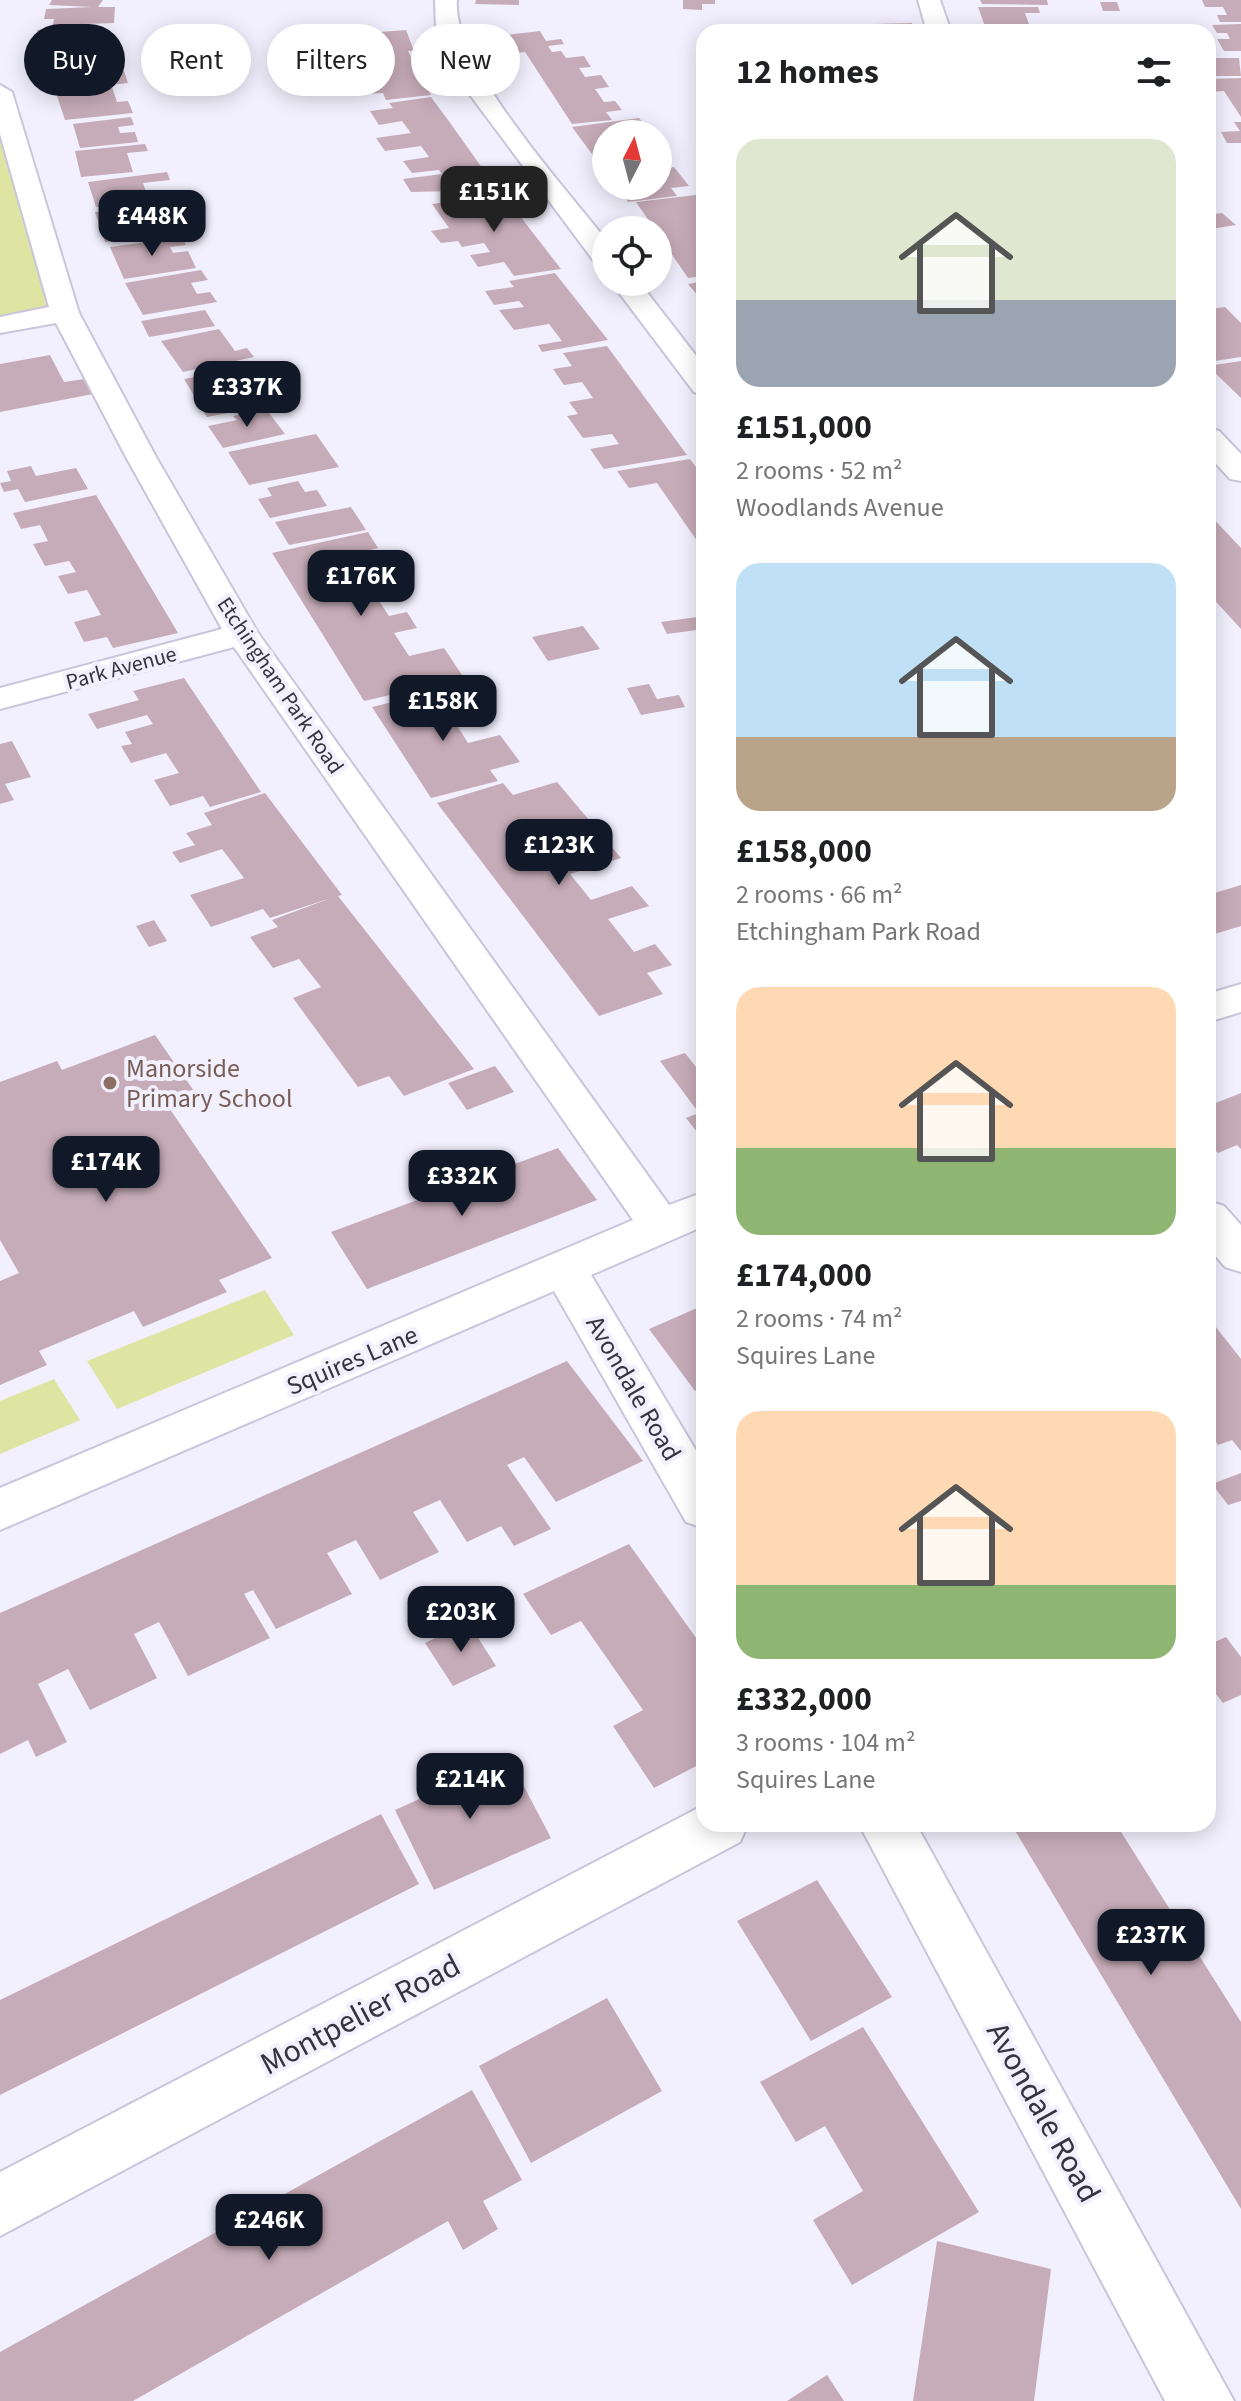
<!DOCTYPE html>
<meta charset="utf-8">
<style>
body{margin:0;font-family:"Source Sans 3",sans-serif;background:#f6f6f6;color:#202124;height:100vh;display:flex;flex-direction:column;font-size:30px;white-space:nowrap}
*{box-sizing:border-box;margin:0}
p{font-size:26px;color:#757577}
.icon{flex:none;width:44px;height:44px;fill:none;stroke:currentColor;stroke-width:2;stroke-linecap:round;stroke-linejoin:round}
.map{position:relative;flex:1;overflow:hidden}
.panel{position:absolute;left:696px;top:24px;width:520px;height:1808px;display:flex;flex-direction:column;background:#fff;border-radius:24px;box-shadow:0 4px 20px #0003}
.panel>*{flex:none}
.guide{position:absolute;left:24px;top:24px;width:552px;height:72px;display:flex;gap:16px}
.needle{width:52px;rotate:6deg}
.fabs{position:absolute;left:592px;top:120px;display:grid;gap:16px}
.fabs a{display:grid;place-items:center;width:80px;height:80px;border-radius:50%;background:#fff;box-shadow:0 4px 20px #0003;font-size:40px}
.price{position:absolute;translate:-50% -68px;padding:0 18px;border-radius:16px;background:#111827;color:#fff;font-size:26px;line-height:52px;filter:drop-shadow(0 2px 4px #0008)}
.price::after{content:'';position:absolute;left:50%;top:48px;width:24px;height:18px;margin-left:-12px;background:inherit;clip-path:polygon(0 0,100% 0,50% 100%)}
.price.on{background:#222;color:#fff}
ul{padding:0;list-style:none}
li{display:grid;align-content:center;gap:16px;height:424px;padding:0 40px}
li span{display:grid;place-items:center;height:248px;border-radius:24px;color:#555}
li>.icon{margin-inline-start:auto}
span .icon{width:144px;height:144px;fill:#fffc;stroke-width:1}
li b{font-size:34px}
h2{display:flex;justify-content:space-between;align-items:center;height:96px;padding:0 40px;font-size:34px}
.pill{padding:0 28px;border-radius:36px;background:#fff;box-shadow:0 4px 20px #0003;font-size:28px;line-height:72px}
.pill.on{background:#111827;color:#fff}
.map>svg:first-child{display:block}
</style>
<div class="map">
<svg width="1241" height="2401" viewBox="0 0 1241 2401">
<rect width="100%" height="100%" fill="#f2f0fe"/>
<g fill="#dee5a3">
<polygon points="0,91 66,313 0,325"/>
<polygon points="265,1290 294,1335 117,1409 87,1361"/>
<polygon points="54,1379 80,1420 0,1454 0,1401"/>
</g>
<g fill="#c6acb8">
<polygon points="52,0 103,0 98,7 115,7 114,23 53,25 54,19 44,19 46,9 92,7 49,5"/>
<polygon points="476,0 519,0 519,5 475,4"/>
<polygon points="683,0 715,0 715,4 702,4 702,10 683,9"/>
<polygon points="980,0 1047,0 1048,5 982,4"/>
<polygon points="1202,0 1241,0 1241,22 1220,22 1217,15 1227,15 1223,7 1205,7"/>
<polygon points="1100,2 1117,2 1120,11 1103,11"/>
<polygon points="978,7 1038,7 1040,13 1025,13 1029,24 1046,24 1049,29 986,29"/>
<polygon points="912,23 914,30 877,31 874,24"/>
<polygon points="1241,24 1241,51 1224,51 1217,39 1230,39 1227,33 1217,33 1212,25"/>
<polygon points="96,26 97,34 109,33 115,58 50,64 46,49 56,47 55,37 38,39 37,30"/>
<polygon points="406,30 414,51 408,51 431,95 386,100 383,93 366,94 361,85 378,83 373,72 349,75 344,64 376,61 372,49 324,53 320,43 369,39 367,33"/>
<polygon points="540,31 546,41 561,39 564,44 548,46 552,52 561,51 566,58 584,56 591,67 579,68 585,77 601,75 609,87 595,89 604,102 615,101 622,110 606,112 612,120 572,124 525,52 509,54 497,36"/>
<polygon points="1209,58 1239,58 1241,76 1216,76"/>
<polygon points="120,59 128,83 55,91 47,67"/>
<polygon points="1241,78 1241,117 1224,91 1208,92 1208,79"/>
<polygon points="112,87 117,102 128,101 133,113 65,120 56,93"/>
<polygon points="431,97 448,120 500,193 460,198 456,191 411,192 403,179 442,174 439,170 412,173 403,161 429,157 421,146 385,151 376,138 411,133 402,121 379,125 370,111 393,108 389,103"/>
<polygon points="131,117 134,125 118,127 120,133 135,132 138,142 80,148 73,124"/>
<polygon points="639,118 652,134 606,134 606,173 572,127"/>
<polygon points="1234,122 1241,122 1241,143 1227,143 1221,132 1240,131"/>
<polygon points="145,144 148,151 127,153 133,172 81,177 75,151"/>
<polygon points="658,165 661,169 674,167 689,186 671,188 677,196 628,202 616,186 658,186"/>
<polygon points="167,172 170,180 143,183 147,195 180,191 183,197 96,207 88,182"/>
<polygon points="503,194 561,269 514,276 504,262 478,267 470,255 490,252 484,243 462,247 458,241 441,243 431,231 449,228 432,204"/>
<polygon points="704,194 704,211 700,211 704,216 704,276 688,278 636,202"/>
<polygon points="167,203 178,233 105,242 95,212"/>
<polygon points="1222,213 1236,225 1211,229 1208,226 1208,215"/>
<polygon points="182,237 186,245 170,247 173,253 188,251 196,268 124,279 110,247"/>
<polygon points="201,270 208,280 191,283 197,294 210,292 217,302 143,315 125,283"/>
<polygon points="555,273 608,340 542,352 538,345 562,341 549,324 514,330 499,310 524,307 519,301 494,305 485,291 514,287 509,281"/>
<polygon points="704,281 704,303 688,284"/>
<polygon points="1208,306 1211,309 1225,307 1241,323 1241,357 1208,362"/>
<polygon points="205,310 215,326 149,337 141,321"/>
<polygon points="219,329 235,351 247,348 254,357 183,372 161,341"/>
<polygon points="607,346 687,455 604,469 590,449 619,444 612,434 583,438 567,416 578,414 569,402 593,398 582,382 564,385 553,369 572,366 563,353"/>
<polygon points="50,355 64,382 84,379 93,394 0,412 0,364"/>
<polygon points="1241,361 1241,398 1208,366"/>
<polygon points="248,367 272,404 207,417 184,379"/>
<polygon points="266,409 285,434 223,448 208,426 237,420 233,416"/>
<polygon points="316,434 339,467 249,485 228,452"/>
<polygon points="690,459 704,478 704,551 657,483 629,488 617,471"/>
<polygon points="31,466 36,476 76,468 88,489 25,502 18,489 4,492 0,483 11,481 7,471"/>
<polygon points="298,481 305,492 317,490 327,506 270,518 258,499 272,496 267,488"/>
<polygon points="96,495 178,633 113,648 107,637 84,642 74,622 101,615 87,590 68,594 58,576 76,572 69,561 45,566 33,544 48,541 40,525 21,529 13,513"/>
<polygon points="351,507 366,530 289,545 275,522"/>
<polygon points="1208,513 1241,548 1241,629 1208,593"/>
<polygon points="368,532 378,548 357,553 364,564 379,561 397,587 373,592 389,616 407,612 417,628 394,633 409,656 444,648 464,678 364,701 272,553"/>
<polygon points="704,616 704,629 667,634 661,622"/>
<polygon points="583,626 600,649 548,661 532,637"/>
<polygon points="184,678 261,792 210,807 203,796 170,806 154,780 179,773 166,753 131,763 121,746 132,744 125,732 153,724 147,715 97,729 88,714 139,700 133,691"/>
<polygon points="649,684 657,699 679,695 685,707 641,715 627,688"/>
<polygon points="434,692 439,700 463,694 482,721 458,727 468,743 500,735 520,762 490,770 498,781 431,798 372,707"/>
<polygon points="12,741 31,777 5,784 14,800 0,804 0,744"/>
<polygon points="557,782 621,858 570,874 591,900 632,886 649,906 608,919 634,952 655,944 672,965 647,973 663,994 599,1016 437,803 503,783 513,795"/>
<polygon points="265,793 342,895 338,896 474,1069 404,1096 389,1076 358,1087 293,998 321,987 299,959 273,968 250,937 278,927 272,920 331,898 270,918 263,909 211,927 190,895 244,878 222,849 180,863 172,852 195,845 186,833 212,825 204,813"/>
<polygon points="1241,885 1241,926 1208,936 1208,895"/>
<polygon points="154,920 167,941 149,947 136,926"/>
<polygon points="155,1035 194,1091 165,1102 272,1258 219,1280 227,1292 143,1327 134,1311 39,1351 47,1365 0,1385 0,1281 19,1273 0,1240 0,1082 57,1061 62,1070"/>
<polygon points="685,1053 704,1077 704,1136 701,1137 686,1118 699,1113 660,1061"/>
<polygon points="495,1066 514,1092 467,1110 448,1083"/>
<polygon points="1241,1093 1241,1149 1237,1145 1218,1153 1208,1143 1208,1106"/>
<polygon points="558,1148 597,1200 367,1289 331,1232"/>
<polygon points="704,1305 704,1387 695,1391 649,1329"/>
<polygon points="1208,1317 1241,1359 1241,1451 1232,1440 1218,1445 1208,1431"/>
<polygon points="567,1361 643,1461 556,1502 524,1457 507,1465 551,1529 514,1546 501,1526 467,1542 440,1500 413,1512 439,1552 380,1580 356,1540 327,1553 352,1594 276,1629 253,1590 244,1594 270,1638 188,1676 159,1622 134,1634 157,1678 90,1710 68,1669 38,1684 67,1742 36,1757 28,1740 0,1754 0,1613"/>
<polygon points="1241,1473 1241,1501 1228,1505 1212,1484"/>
<polygon points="629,1544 704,1649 704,1762 654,1788 613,1726 643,1710 581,1621 551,1635 523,1594"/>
<polygon points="468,1622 496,1666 453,1686 425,1643"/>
<polygon points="1226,1637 1241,1657 1241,1695 1223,1703 1208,1684 1208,1645"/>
<polygon points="452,1754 464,1779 510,1760 551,1838 434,1890 395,1810 435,1792 423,1766"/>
<polygon points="381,1814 419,1884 0,2095 0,2000"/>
<polygon points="1011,1824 1116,1824 1241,2022 1241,2209"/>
<polygon points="817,1880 892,1997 811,2041 737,1921"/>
<polygon points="607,1998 662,2091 531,2163 479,2066"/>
<polygon points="863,2027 979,2212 852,2285 813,2220 863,2191 825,2126 796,2142 760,2082"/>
<polygon points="472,2090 522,2180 483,2201 498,2229 463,2250 448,2221 133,2401 0,2401 0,2352"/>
<polygon points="937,2241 1051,2269 1034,2401 913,2401"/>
<polygon points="827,2375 844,2401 787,2401"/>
</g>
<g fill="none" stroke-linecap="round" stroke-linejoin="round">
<g stroke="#c9c5dc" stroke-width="4">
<g id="minor">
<path d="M 435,0 L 457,0 C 451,63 565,187 606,240 L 606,266 L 596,264 L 456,76 L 436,30 Z"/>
<polygon points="918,0 940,0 951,32 927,32"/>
<polygon points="0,85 12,92 79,313 156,457 258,633 669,1205 704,1192 704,1226 591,1275 704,1464 704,1528 686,1522 554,1291 0,1530 0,1488 633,1220 234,647 0,709 0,688 222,629 126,457 56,323 0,333 0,317 49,307 0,134"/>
<polygon points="611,282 639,282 704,366 704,395 694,392"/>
<polygon points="1208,428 1219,431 1241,454 1241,481 1230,479 1208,455"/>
<polygon points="1241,984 1241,1012 1208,1022 1208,994"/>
<polygon points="1208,1201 1224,1206 1241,1225 1241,1272 1225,1267 1208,1247"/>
<polygon points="704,1805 704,1824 748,1824 740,1842 0,2236 0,2172"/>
<polygon points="859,1824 916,1824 1234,2401 1165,2401"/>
</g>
</g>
<use href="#minor" fill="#fff" fill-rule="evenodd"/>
</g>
<circle fill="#8d6e63" stroke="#f2f0fe" stroke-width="3" cx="110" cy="1083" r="8"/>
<g text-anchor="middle" stroke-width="8" stroke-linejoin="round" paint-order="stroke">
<g font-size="22" fill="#35333d" stroke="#f2f0fe">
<text transform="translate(121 667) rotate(-15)" y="8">Park Avenue</text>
<text transform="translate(281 685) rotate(56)" y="8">Etchingham Park Road</text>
</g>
<g font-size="26" fill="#785e54" stroke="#f2f0fe" text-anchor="start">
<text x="126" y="1077">Manorside<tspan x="126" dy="30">Primary School</tspan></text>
</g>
<g font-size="26" fill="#35333d" stroke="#f2f0fe">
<text transform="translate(352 1360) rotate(-23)" y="9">Squires Lane</text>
<text transform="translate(634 1388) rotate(60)" y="9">Avondale Road</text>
</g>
<g font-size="32" fill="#35333d" stroke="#f2f0fe">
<text transform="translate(360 2014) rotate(-28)" y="11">Montpelier Road</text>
<text transform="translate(1044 2112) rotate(61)" y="11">Avondale Road</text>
</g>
</g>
</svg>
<div class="fabs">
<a><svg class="needle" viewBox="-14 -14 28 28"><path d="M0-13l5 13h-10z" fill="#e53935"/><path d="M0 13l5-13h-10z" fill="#757577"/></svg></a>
<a><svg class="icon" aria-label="locate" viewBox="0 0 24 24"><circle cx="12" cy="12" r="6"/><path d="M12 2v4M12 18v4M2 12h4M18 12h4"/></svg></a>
</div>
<b class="price on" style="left:494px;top:234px">£151K</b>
<b class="price" style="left:152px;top:258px">£448K</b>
<b class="price" style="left:247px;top:429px">£337K</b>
<b class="price" style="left:361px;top:618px">£176K</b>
<b class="price" style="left:443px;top:743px">£158K</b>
<b class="price" style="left:559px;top:887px">£123K</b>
<b class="price" style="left:106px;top:1204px">£174K</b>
<b class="price" style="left:462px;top:1218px">£332K</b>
<b class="price" style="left:461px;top:1654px">£203K</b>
<b class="price" style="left:470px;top:1821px">£214K</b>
<b class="price" style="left:1151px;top:1977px">£237K</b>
<b class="price" style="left:269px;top:2262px">£246K</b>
<div class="guide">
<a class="pill on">Buy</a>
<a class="pill">Rent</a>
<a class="pill">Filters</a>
<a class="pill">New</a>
</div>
<section class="panel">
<h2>12 homes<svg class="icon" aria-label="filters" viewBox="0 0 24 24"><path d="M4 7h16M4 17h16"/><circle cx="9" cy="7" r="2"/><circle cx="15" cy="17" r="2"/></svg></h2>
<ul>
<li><span style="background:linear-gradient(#dfe7d0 65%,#9aa5b1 0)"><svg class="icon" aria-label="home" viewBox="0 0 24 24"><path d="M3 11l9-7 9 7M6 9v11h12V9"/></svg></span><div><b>£151,000</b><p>2 rooms · 52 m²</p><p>Woodlands Avenue</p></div></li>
<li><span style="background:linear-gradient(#bfe0f5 70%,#b9a48a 0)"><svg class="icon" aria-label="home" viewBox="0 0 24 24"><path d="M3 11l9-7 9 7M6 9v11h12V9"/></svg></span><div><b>£158,000</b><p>2 rooms · 66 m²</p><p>Etchingham Park Road</p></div></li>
<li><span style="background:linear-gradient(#ffd9b3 65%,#8fb573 0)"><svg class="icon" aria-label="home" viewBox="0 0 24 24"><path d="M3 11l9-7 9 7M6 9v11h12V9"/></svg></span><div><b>£174,000</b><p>2 rooms · 74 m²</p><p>Squires Lane</p></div></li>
<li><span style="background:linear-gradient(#ffd9b3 70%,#8fb573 0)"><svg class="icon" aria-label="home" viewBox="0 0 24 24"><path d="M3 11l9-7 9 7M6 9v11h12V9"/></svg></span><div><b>£332,000</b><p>3 rooms · 104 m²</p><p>Squires Lane</p></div></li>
</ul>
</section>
</div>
